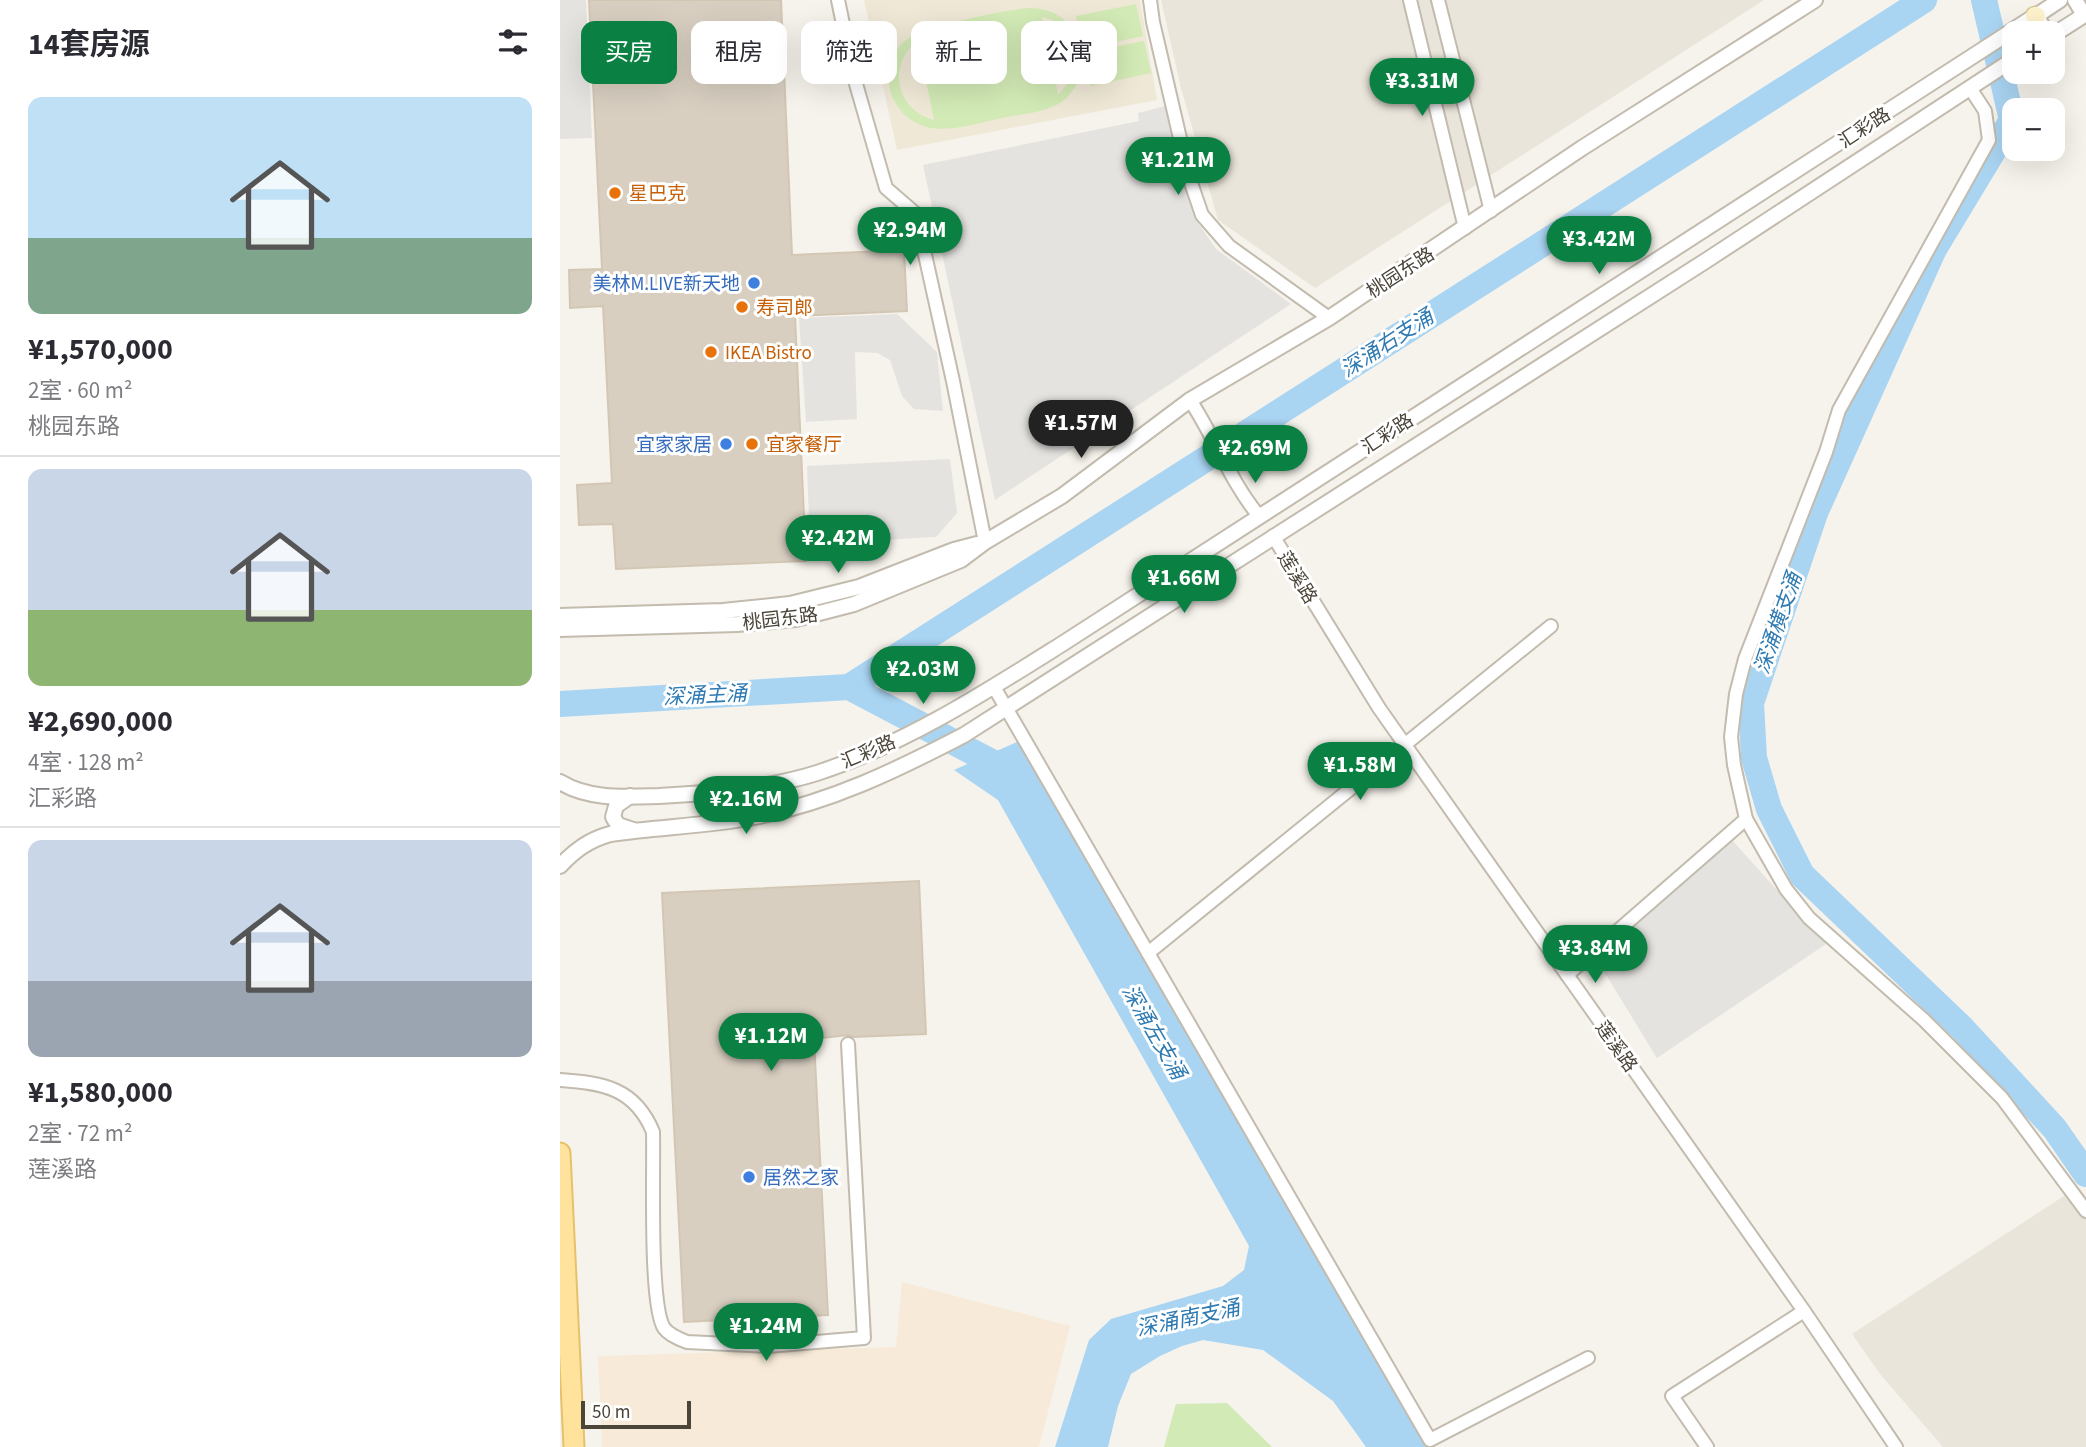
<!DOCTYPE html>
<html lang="zh">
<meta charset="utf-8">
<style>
body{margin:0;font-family:"Source Sans 3","Noto Sans SC",sans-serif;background:#f7f7f7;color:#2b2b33;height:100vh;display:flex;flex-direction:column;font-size:26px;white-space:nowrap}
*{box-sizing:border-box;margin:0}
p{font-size:23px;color:#7c7c81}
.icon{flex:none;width:38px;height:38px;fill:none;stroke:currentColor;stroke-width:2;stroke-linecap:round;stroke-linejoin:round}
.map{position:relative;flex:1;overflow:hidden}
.side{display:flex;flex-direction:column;background:#fff;width:560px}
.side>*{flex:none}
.guide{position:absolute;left:21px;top:21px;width:665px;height:63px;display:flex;gap:14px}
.fabs{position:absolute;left:1442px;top:21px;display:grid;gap:14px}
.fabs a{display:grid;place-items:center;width:63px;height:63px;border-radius:14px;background:#fff;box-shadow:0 7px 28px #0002;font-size:35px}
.scale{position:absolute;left:21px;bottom:18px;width:110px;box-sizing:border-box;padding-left:7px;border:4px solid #4b4439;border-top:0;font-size:19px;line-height:24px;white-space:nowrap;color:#4b4439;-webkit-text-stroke:5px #fff;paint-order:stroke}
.price{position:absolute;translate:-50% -60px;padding:0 16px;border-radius:24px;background:#0b8043;color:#fff;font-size:23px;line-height:46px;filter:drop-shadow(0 2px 4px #0008)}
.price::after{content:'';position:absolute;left:50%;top:42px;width:21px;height:16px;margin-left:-10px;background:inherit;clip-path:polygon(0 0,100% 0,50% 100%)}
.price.active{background:#222;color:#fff}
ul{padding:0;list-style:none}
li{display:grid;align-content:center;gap:14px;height:371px;padding:0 28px}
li+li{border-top:2px solid #e1e1e2}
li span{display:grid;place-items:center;height:217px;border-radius:14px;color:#555}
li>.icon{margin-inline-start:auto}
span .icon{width:126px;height:126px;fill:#fffc;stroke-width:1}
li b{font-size:30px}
h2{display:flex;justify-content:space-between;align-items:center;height:84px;padding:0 28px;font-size:30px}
.pill{padding:0 24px;border-radius:14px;background:#fff;box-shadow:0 7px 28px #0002;font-size:24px;line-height:63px}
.pill.active{background:#0b8043;color:#fff}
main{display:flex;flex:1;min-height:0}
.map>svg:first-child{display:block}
</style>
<main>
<section class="side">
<h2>14套房源<svg class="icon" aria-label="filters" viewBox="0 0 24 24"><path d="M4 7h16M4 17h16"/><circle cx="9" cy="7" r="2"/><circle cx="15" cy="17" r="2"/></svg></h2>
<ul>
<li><span style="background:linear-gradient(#bfe0f5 65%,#7fa58c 0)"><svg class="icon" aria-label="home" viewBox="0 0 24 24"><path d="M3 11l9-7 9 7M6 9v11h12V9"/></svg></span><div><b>¥1,570,000</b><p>2室 · 60 m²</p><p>桃园东路</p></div></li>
<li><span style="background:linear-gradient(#c9d6e8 65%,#8fb573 0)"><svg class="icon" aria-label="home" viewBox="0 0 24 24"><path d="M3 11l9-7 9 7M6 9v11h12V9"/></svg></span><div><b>¥2,690,000</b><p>4室 · 128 m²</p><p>汇彩路</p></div></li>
<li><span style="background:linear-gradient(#c9d6e8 65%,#9aa5b1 0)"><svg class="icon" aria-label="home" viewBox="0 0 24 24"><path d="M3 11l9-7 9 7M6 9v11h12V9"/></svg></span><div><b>¥1,580,000</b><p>2室 · 72 m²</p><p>莲溪路</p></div></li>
</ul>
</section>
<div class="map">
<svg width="1526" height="1447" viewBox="0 0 1526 1447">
<rect width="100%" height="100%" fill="#f6f3ec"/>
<g fill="#eae5da">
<polygon points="601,0 1204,0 755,288 658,220 621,88"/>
<polygon points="1510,1192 1526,1206 1526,1447 1383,1447 1320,1374 1292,1334"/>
</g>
<polygon fill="#f7ead8" points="342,1282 510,1326 479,1447 42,1447 38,1356 336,1347"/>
<polygon fill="#efe8d6" points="304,0 580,0 597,100 337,150"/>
<g fill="#d2eab5" fill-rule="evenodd">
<path d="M 576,4 L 583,36 L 523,49 C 525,69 519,88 503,101 C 486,113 461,114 442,118 C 408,125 368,141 342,112 C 335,104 330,94 329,83 C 327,65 335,47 350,37 C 365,26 447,10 468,8 C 475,8 483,9 489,11 C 505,17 515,29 521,44 L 516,16 ZM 482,17 C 519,25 526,71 498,94 ZM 358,41 L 374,120 C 336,110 326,64 358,41 Z"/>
<polygon points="584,41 591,73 531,86 524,53"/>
<polygon points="667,1403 712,1447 604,1447 616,1404"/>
</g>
<g fill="#e5e3e0">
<polygon points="0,0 26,0 32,138 0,139"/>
<polygon points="605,106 637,221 656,249 731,304 435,500 363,165 579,121 578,113"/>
<polygon points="337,314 377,352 383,411 354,409 342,396 330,360 317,353 295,352 297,419 246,422 239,318"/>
<polygon points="390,459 397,513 376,537 250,544 247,466"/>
<polygon points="1171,839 1266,944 1097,1058 1037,960"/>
</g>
<polygon fill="#a9d4f2" points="459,741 866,1447 806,1447 773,1401 703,1350 643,1340 622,1346 600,1356 571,1374 558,1406 548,1447 495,1447 529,1340 551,1319 663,1286 684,1270 689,1246 438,800 394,770"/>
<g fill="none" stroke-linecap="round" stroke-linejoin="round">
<g stroke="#a9d4f2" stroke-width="26">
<polyline points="1424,0 1452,120 1374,249 1255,513 1191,703 1194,758 1209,809 1242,875 1402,1028 1495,1129 1526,1174"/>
<polyline points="289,687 443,768 450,780"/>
<polyline points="0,704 289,687 1364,0"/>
</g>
</g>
<g fill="#d8cfc1" stroke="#d3c7b4" stroke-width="2">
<polygon points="29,0 221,0 232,255 344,250 347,311 235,316 246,561 56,569 53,524 19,525 17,485 52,483 43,306 10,308 9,270 42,269"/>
<polygon points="359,881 366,1034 293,1037 288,1035 254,1039 268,1315 124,1322 102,893"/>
</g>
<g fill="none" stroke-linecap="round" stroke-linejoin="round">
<g stroke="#c2bbae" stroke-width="16">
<g id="minor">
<polyline points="278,0 294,77 326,188 356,214 393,381 425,542"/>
<polyline points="590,0 593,22 629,177 642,215 669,246 769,318"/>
<polyline points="850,0 905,228"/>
<polyline points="878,0 931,211"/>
<polyline points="1410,88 1425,111 1429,140 1279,410 1266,452 1185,659 1176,694 1171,737 1174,765 1186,819 1226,889 1249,918 1364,1020 1442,1098 1526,1211"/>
<path d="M 630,400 C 655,438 670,481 699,516"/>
<polyline points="713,536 819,708 1244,1311 1336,1447"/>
<polyline points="434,687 870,1440 1028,1358"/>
<polyline points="588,953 991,626"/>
<polyline points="1007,975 1186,819"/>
<path d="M 0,1080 C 43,1083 75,1088 93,1132 C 94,1167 89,1305 104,1328 C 109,1335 119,1339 127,1342 L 208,1346 L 304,1338 L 288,1044"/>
<polyline points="1147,1447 1112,1396 1244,1311"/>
</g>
</g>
<g stroke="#c2bbae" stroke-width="18">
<g id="tertiary">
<polyline points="1515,0 1524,15"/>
<polyline points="1487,33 1476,16 1500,0"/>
<polyline points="1493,35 1526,14"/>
<polyline points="0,616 163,611 230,604 299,587 394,550 417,544"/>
<polyline points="0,629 177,624 236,619 294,604 401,560 425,542 502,496 630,400 769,318 1022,148 1255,0"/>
<path d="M 0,782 C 29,800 65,797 99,796 C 151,793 206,789 257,773 C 345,744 424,693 502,644 L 1475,16"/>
<polyline points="70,796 56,806 53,817 58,825 73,830"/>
<path d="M 0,866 C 15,850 29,840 50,834 C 98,827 147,826 194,817 C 269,803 337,770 404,735 L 1147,260 L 1454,59"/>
</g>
</g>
<g stroke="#d6c79b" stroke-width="21">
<polyline id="secondary" points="1475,16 1476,16"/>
</g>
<g stroke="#e6c16a" stroke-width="23">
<polyline id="primary" points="0,1153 14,1447"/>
</g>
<use href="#minor" stroke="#fff" stroke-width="12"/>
<use href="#tertiary" stroke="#fff" stroke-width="14"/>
<use href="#secondary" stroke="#fff3cd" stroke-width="18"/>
<use href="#primary" stroke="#ffe39c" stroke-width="19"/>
</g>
<g fill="#e8710a" stroke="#fff" stroke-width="2.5">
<circle cx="55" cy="193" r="7"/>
<circle cx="182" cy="307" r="7"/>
<circle cx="151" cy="352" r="7"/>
<circle cx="192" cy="444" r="7"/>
</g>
<g fill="#3f7fe0" stroke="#fff" stroke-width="2.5">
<circle cx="194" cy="283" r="7"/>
<circle cx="166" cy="444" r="7"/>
<circle cx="189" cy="1177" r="7"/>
</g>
<g text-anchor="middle" stroke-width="6" stroke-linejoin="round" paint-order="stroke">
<g font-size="19" fill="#4b4439" stroke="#fff">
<text transform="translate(1304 127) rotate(-33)" y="7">汇彩路</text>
<text transform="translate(840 272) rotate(-33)" y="7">桃园东路</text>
<text transform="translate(827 433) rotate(-33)" y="7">汇彩路</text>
<text transform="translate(738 577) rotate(59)" y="7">莲溪路</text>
<text transform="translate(220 618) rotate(-7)" y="7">桃园东路</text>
<text transform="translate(308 751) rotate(-23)" y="7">汇彩路</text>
<text transform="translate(1057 1046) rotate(55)" y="7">莲溪路</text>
</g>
<g font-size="19" fill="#c56008" stroke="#fff" text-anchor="start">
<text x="69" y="200">星巴克</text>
<text x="196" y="314">寿司郎</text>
<text x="165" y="359">IKEA Bistro</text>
<text x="206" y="451">宜家餐厅</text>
</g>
<g font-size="19" fill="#366cbe" stroke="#fff" text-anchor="end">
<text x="180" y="290">美林M.LIVE新天地</text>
<text x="152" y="451">宜家家居</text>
<text x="203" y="1184" text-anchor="start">居然之家</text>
</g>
<g font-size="21" font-style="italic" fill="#2e7ab2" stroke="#fff">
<text transform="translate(827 343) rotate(-33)" y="7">深涌右支涌</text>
<text transform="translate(1218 623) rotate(-71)" y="7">深涌横支涌</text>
<text transform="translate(145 695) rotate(-3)" y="7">深涌主涌</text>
<text transform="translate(594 1032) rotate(60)" y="7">深涌左支涌</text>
<text transform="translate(628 1318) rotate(-12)" y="7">深涌南支涌</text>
</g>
</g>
</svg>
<div class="fabs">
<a>+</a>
<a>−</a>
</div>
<div class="scale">50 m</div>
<b class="price" style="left:862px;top:118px">¥3.31M</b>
<b class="price" style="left:618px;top:197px">¥1.21M</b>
<b class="price" style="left:350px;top:267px">¥2.94M</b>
<b class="price" style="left:1039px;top:276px">¥3.42M</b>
<b class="price active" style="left:521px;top:460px">¥1.57M</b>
<b class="price" style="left:695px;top:485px">¥2.69M</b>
<b class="price" style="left:278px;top:575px">¥2.42M</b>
<b class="price" style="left:624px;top:615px">¥1.66M</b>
<b class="price" style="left:363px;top:706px">¥2.03M</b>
<b class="price" style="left:800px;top:802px">¥1.58M</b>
<b class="price" style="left:186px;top:836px">¥2.16M</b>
<b class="price" style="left:1035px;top:985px">¥3.84M</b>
<b class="price" style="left:211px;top:1073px">¥1.12M</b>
<b class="price" style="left:206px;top:1363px">¥1.24M</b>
<div class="guide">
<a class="pill active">买房</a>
<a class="pill">租房</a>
<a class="pill">筛选</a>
<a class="pill">新上</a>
<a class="pill">公寓</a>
</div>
</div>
</main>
